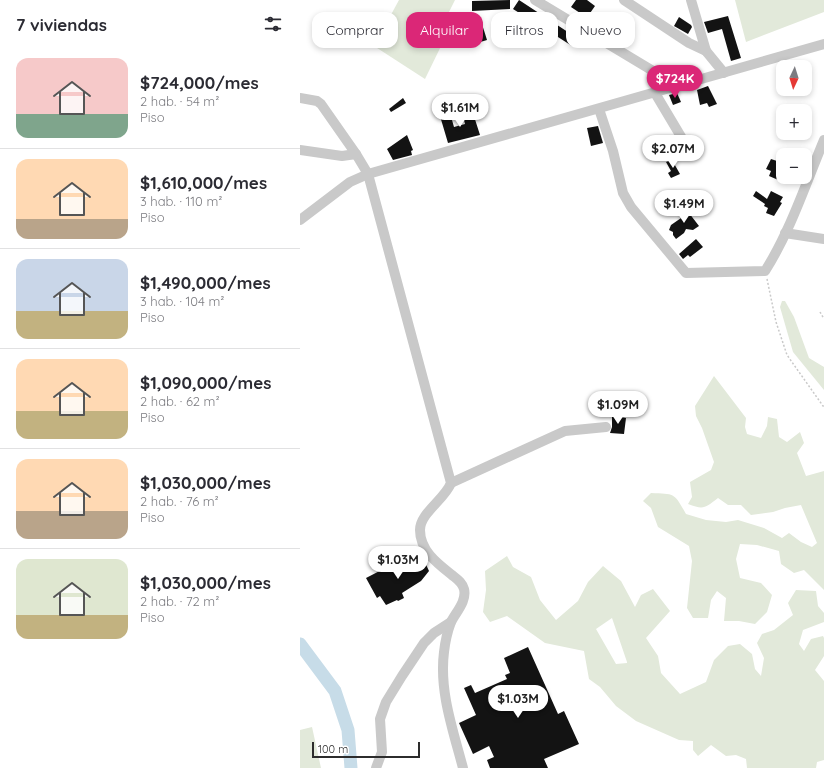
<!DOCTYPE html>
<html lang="es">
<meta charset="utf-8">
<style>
body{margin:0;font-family:Quicksand,sans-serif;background:#f7f7f7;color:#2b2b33;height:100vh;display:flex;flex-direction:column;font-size:15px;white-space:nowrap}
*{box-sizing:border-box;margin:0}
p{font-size:13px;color:#7c7c81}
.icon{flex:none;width:22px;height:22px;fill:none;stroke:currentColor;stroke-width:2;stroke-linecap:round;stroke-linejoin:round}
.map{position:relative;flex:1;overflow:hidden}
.details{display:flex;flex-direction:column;background:#fff;width:300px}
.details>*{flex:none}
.top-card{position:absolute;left:12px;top:12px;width:380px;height:36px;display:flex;gap:8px}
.needle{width:26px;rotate:184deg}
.fabs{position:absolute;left:476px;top:60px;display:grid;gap:8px}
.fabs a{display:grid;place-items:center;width:36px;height:36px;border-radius:8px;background:#fff;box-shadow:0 2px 6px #0003;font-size:20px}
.scale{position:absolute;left:12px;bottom:10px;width:108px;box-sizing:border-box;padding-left:4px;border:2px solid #2c2c2c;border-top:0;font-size:11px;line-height:14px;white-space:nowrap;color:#2c2c2c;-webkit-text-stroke:3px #fff;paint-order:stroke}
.price{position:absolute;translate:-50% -34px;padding:0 9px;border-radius:14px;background:#fff;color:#222;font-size:13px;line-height:26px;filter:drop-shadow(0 1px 2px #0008)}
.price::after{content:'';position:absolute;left:50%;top:24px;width:12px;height:9px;margin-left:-6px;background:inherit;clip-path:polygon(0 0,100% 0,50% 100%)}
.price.selected{background:#db2777;color:#fff}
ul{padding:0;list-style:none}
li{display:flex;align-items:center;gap:12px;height:100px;padding:0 16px}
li+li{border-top:1px solid #e1e1e2}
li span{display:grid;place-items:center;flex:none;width:112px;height:80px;border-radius:12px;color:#555}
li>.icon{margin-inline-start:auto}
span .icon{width:48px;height:48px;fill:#fffc;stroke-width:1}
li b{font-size:17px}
h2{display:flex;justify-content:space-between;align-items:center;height:48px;padding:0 16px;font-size:17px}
.pill{padding:0 14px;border-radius:12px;background:#fff;box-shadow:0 2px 6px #0003;font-size:14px;line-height:36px}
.pill.selected{background:#db2777;color:#fff}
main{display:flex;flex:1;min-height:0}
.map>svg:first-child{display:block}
</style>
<main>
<section class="details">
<h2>7 viviendas<svg class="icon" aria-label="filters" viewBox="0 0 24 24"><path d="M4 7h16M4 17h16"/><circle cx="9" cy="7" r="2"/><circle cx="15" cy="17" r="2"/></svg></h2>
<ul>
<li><span style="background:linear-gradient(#f6c9c9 70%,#7fa58c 0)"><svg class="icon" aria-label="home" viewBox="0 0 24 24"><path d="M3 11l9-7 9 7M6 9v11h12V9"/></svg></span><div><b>$724,000/mes</b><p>2 hab. · 54 m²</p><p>Piso</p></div></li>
<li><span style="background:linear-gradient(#ffd9b3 75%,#b9a48a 0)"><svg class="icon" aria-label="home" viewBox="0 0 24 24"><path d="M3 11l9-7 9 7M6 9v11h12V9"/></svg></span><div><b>$1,610,000/mes</b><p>3 hab. · 110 m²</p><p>Piso</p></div></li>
<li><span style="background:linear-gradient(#c9d6e8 65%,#c2b280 0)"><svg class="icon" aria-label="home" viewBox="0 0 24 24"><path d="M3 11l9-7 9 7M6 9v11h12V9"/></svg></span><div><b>$1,490,000/mes</b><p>3 hab. · 104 m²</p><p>Piso</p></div></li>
<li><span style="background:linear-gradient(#ffd9b3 65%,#c2b280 0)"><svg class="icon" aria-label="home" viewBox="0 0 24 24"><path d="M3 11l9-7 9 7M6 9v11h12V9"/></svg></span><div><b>$1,090,000/mes</b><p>2 hab. · 62 m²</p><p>Piso</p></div></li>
<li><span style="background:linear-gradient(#ffd9b3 65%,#b9a48a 0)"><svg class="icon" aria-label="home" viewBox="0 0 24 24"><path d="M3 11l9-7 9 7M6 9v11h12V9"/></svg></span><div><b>$1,030,000/mes</b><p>2 hab. · 76 m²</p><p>Piso</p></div></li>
<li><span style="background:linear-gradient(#dfe7d0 70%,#c2b280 0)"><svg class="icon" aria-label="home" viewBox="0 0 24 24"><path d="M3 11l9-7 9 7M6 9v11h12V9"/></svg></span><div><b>$1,030,000/mes</b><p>2 hab. · 72 m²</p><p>Piso</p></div></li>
</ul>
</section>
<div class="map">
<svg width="524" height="768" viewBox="0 0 524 768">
<rect width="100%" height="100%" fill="#fff"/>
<g fill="#e2e9da" fill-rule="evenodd">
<polygon points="99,0 155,0 143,24 143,42 125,79 74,46"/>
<polygon points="435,0 524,0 524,12 446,42"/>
<polygon points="482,301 485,301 494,317 509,358 524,367 524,390 493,352 480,307"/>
<path d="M 414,376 L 446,418 L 445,427 L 447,434 L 461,438 L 467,426 L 468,417 L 477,419 L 479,437 L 487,442 L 500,432 L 504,443 L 497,453 L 506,476 L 524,471 L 524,590 L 504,570 L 494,573 L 481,564 L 479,551 L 457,545 L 440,544 L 436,559 L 440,578 L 461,583 L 472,595 L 467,612 L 455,624 L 439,621 L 424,621 L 426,598 L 417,591 L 411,600 L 408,618 L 393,618 L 387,608 L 392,561 L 389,546 L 358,527 L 351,508 L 343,501 L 351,493 C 376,494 374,493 386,514 L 406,520 L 426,522 L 438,520 L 464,528 L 482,538 L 489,533 L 501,542 L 512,547 L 517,543 L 501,505 L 485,508 L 473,512 L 451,515 L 441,505 L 428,505 L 418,498 C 405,508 404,510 388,504 L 392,497 L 390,482 L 411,470 L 414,462 L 402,428 L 396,416 L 395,406 Z"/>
<path d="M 207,556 L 213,567 L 231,577 L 240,600 L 256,620 L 278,601 L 288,582 L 303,566 L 321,581 L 335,607 L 341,595 L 353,589 L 370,611 L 346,638 L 358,656 L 361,673 L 380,694 L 406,682 L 414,660 L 428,646 L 440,644 L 452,654 L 455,669 L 461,676 L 464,658 L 457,643 L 462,634 L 474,630 L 493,615 L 488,603 L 496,590 L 516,591 L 518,606 L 524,613 L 524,622 L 503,630 L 499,644 L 504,651 L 511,639 L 523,636 L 524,638 L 524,656 L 515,670 L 524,681 L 524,760 L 517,762 L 516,768 L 447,768 L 446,759 L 436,755 L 426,756 L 411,745 L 398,756 L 393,750 L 393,741 L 379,740 L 336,721 L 316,706 L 300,687 L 289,679 L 284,651 L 245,643 L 207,616 L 190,622 L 183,612 L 186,590 L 185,571 ZM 312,618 L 327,662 L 327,663 L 316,664 L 296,629 Z"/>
<polygon points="12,727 21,768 0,768 0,730"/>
</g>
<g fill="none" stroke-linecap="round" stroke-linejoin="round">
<polyline stroke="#c7dce8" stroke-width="13" points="0,644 35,691 48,730 51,768"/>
</g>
<g fill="#131313">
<polygon points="210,0 210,9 172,11 172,1"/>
<polygon points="219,0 277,38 272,46 247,30 239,43 232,39 240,26 213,9"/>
<polygon points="276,0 287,0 295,6 288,16 298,22 295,27 278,16 280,13 271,7"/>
<polygon points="428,16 441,58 431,61 422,29 408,33 404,22"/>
<polygon points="379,17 391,25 392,27 388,34 374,26"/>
<polygon points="181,21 187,40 177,43 171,23"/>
<polygon points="408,86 417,104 409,107 407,103 400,105 397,90"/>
<polygon points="377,93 381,102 373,105 369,95"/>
<polygon points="103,98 106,103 91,112 89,109"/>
<polygon points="172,110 180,135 148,143 140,116 147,114 149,120 152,120 154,127 165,124 162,112"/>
<polygon points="298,126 303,143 291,146 287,128"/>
<polygon points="107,135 113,150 111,151 112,155 93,160 87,149"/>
<polygon points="471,159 483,163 483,182 469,176 471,171 466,169"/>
<polygon points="372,160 380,174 371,178 368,173 371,171 366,162"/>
<polygon points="456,191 467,199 471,191 483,197 480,202 482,203 474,216 466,213 468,208 464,206 465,204 453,196"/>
<polygon points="386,207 390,213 389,213 399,226 393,230 386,229 384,233 376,239 373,235 373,232 369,230 371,225 384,216 380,211"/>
<polygon points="396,239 403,247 390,257 388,255 383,259 379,254"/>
<polygon points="312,416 326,418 324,434 310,433 312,427"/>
<polygon points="122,556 129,571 121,581 102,593 104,598 98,601 97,600 86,605 80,596 77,598 66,578 97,562 99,565"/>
<polygon points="228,647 258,714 264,711 279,744 244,759 248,768 190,768 187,760 194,757 189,746 173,754 159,723 176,715 164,688 171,685 175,693 207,679 205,675 210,673 204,658"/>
</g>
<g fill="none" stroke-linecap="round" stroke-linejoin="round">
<g stroke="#c9c9c9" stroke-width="1.5" stroke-dasharray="2 2" stroke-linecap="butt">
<polyline points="467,279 476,322 487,355 523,406 524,406"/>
<polyline points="520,312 524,319"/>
</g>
<g stroke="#c9c9c9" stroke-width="10">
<polyline points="235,0 378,86"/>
<polyline points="324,0 389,43 406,51 424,73"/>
<polyline points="391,0 406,51"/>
<polyline points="355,93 386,145"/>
<path d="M 0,98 L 17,101 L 21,104 L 56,154 L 68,174 L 151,483 C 145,499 120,513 120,530 C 120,551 138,564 152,575 C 157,579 162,582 164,589 C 167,601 156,612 151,622 C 148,630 145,643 144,652 C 139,691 153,730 163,768"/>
<path d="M 299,109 L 313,151 L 323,193 L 331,207 L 386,273 L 465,271 C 490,232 506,183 524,140"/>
<polyline points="0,150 42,156 56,154"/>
<polyline points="0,220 50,182 68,174 524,44"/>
<polyline points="485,233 524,239"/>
<polyline points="151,483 265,431 306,427"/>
<polyline points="76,768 82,752 80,719 86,702 102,676 124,643 134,633 151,622"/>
</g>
</g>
</svg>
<div class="fabs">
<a><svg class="needle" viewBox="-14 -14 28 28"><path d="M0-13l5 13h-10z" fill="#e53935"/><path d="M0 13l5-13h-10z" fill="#7c7c81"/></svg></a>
<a>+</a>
<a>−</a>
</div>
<div class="scale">100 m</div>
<b class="price selected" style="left:375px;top:99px">$724K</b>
<b class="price" style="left:160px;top:128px">$1.61M</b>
<b class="price" style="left:373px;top:169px">$2.07M</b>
<b class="price" style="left:384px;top:224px">$1.49M</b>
<b class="price" style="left:318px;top:425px">$1.09M</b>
<b class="price" style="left:98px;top:580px">$1.03M</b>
<b class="price" style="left:218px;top:719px">$1.03M</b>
<div class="top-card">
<a class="pill">Comprar</a>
<a class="pill selected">Alquilar</a>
<a class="pill">Filtros</a>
<a class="pill">Nuevo</a>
</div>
</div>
</main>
